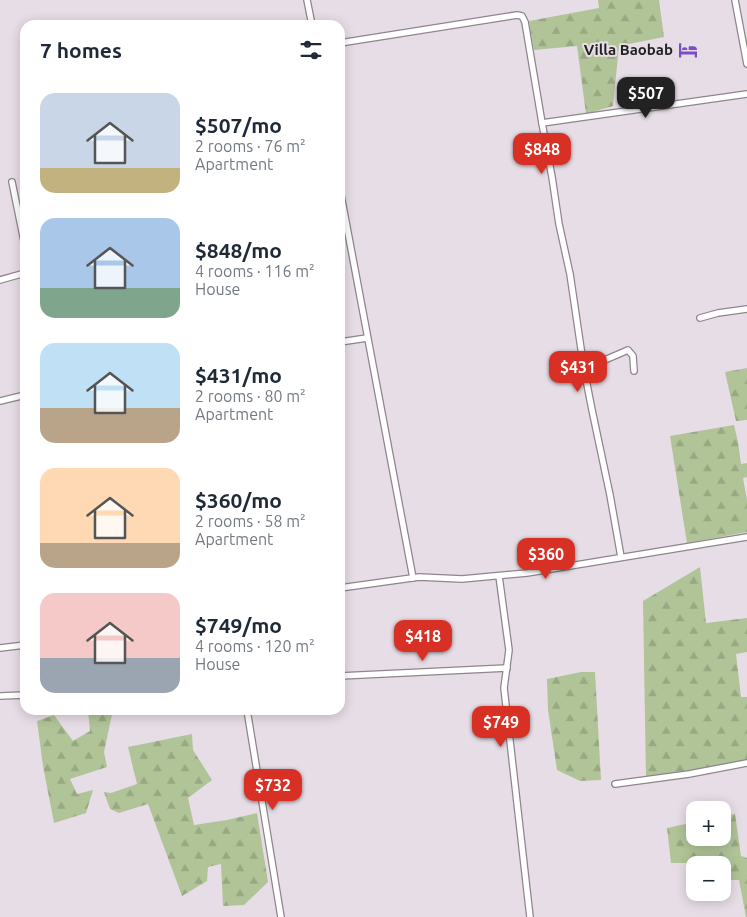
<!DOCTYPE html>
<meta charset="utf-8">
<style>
body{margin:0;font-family:Ubuntu,sans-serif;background:#f2f2f3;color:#1f2937;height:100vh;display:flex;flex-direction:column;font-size:19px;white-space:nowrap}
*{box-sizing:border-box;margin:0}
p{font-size:16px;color:#747a83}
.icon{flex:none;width:28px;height:28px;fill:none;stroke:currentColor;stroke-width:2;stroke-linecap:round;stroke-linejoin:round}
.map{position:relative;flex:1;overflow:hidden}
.panel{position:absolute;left:20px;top:20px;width:325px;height:695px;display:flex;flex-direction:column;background:#fff;border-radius:15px;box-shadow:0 2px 12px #0003}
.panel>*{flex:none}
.fabs{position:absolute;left:686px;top:801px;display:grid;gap:10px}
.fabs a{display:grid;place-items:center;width:45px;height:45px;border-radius:10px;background:#fff;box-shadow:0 2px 12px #0003;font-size:25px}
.price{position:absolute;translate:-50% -42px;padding:0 11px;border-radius:10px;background:#d93025;color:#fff;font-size:16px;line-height:32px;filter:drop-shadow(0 1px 2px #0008)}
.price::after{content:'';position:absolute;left:50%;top:30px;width:15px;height:11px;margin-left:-8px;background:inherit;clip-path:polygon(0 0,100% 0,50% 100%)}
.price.selected{background:#222;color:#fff}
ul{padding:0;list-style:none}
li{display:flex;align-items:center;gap:15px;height:125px;padding:0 20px}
li span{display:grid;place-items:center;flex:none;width:140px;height:100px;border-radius:15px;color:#555}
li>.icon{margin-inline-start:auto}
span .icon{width:60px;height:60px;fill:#fffc;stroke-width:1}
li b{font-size:21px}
h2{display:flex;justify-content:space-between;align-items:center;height:60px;padding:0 20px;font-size:21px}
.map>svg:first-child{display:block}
</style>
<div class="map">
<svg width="747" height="917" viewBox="0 0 747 917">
<defs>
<pattern id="forest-firs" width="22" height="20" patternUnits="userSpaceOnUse" patternTransform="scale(1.25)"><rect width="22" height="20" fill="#b0c498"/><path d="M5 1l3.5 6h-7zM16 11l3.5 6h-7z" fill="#97a883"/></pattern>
</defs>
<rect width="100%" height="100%" fill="#e7dde6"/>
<g fill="url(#forest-firs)">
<polygon points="598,0 659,0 664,37 619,46 613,106 586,114 577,46 534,50 529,21 599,8"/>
<polygon points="747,368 747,420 736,421 725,372"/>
<polygon points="734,425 738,442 741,464 747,463 747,477 743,478 747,500 747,532 687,543 670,436"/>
<polygon points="700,567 706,623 747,618 747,652 736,654 741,697 747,697 747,763 646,777 643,601"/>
<polygon points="581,672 595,672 601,780 580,781 557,770 548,710 547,679"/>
<polygon points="88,710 113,710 104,752 107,767 70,779 77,794 93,790 86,813 54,823 43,766 37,721 54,715 73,741 90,731"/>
<polygon points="192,734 193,750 212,780 188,798 194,825 227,820 257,813 268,882 244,905 223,906 221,864 208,867 207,881 182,896 148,804 119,813 110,809 104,792 111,793 137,784 128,747"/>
<polygon points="735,814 741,856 747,858 747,917 746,917 739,880 723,880 722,865 695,865 695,882 690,882 689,863 671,863 667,828 695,822 695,838 722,838 723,817"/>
</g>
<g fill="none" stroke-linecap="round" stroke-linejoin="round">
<g stroke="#8e858d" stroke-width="8">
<g id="minor">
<polyline points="307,0 312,25"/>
<polyline points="735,0 747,64"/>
<polyline points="340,43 517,15 522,16 525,22 542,123 552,177 559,224 570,274 584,369 592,410 610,495 621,557"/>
<polyline points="542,123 747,94"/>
<polyline points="12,182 25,246"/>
<polyline points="340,190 413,578"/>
<polyline points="0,280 25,273"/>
<polyline points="700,318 718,313 747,309"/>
<polyline points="340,342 367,338"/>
<polyline points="584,369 628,350 633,356 634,371"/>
<polyline points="0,401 25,395"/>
<polyline points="499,576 509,650 504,688 530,917"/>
<polyline points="340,588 419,577 462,579 527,573 747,537"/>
<polyline points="0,648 25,645"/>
<polyline points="340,676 507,668"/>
<polyline points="0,696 25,695"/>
<polyline points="247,710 281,917"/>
<polyline points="615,784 689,774 747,763"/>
</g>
</g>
<use href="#minor" stroke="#fff" stroke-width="5.5"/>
</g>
<defs>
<g id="hotel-bare" transform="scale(1.5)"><path d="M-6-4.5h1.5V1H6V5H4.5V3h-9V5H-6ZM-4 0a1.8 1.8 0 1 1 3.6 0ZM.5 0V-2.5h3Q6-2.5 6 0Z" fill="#7e4cc4" stroke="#e7dde6" stroke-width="2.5" paint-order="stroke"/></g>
</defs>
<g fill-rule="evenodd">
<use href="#hotel-bare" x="688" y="50"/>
</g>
<g text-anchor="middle" stroke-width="4" stroke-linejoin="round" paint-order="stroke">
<g font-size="15" font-weight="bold" fill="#221f22" stroke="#e7dde6" text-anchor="end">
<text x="673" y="55">Villa Baobab</text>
</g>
</g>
</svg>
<div class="fabs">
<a>+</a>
<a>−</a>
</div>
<b class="price selected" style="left:646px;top:119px">$507</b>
<b class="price" style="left:542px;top:175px">$848</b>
<b class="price" style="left:578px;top:393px">$431</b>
<b class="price" style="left:546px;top:580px">$360</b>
<b class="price" style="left:423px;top:662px">$418</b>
<b class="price" style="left:501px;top:748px">$749</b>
<b class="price" style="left:273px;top:811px">$732</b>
<section class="panel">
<h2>7 homes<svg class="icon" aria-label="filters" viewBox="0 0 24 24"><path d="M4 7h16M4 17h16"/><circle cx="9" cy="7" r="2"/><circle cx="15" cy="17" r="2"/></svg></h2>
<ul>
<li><span style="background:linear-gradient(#c9d6e8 75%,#c2b280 0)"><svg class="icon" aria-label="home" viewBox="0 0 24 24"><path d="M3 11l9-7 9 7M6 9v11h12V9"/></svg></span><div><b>$507/mo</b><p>2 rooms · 76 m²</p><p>Apartment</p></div></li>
<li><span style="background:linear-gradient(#a9c7e8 70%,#7fa58c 0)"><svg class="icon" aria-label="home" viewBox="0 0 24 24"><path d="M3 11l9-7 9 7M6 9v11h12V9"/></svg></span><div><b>$848/mo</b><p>4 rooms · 116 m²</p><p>House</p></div></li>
<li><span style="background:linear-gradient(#bfe0f5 65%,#b9a48a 0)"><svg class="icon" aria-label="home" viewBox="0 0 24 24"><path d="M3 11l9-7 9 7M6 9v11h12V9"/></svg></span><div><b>$431/mo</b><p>2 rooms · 80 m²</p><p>Apartment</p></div></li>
<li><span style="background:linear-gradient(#ffd9b3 75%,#b9a48a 0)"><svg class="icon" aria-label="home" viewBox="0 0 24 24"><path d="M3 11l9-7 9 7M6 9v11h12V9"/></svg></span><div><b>$360/mo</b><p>2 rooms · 58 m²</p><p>Apartment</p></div></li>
<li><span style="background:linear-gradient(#f6c9c9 65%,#9aa5b1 0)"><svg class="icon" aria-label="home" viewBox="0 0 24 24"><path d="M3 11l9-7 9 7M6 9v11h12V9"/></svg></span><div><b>$749/mo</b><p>4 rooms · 120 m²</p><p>House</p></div></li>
</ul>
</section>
</div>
